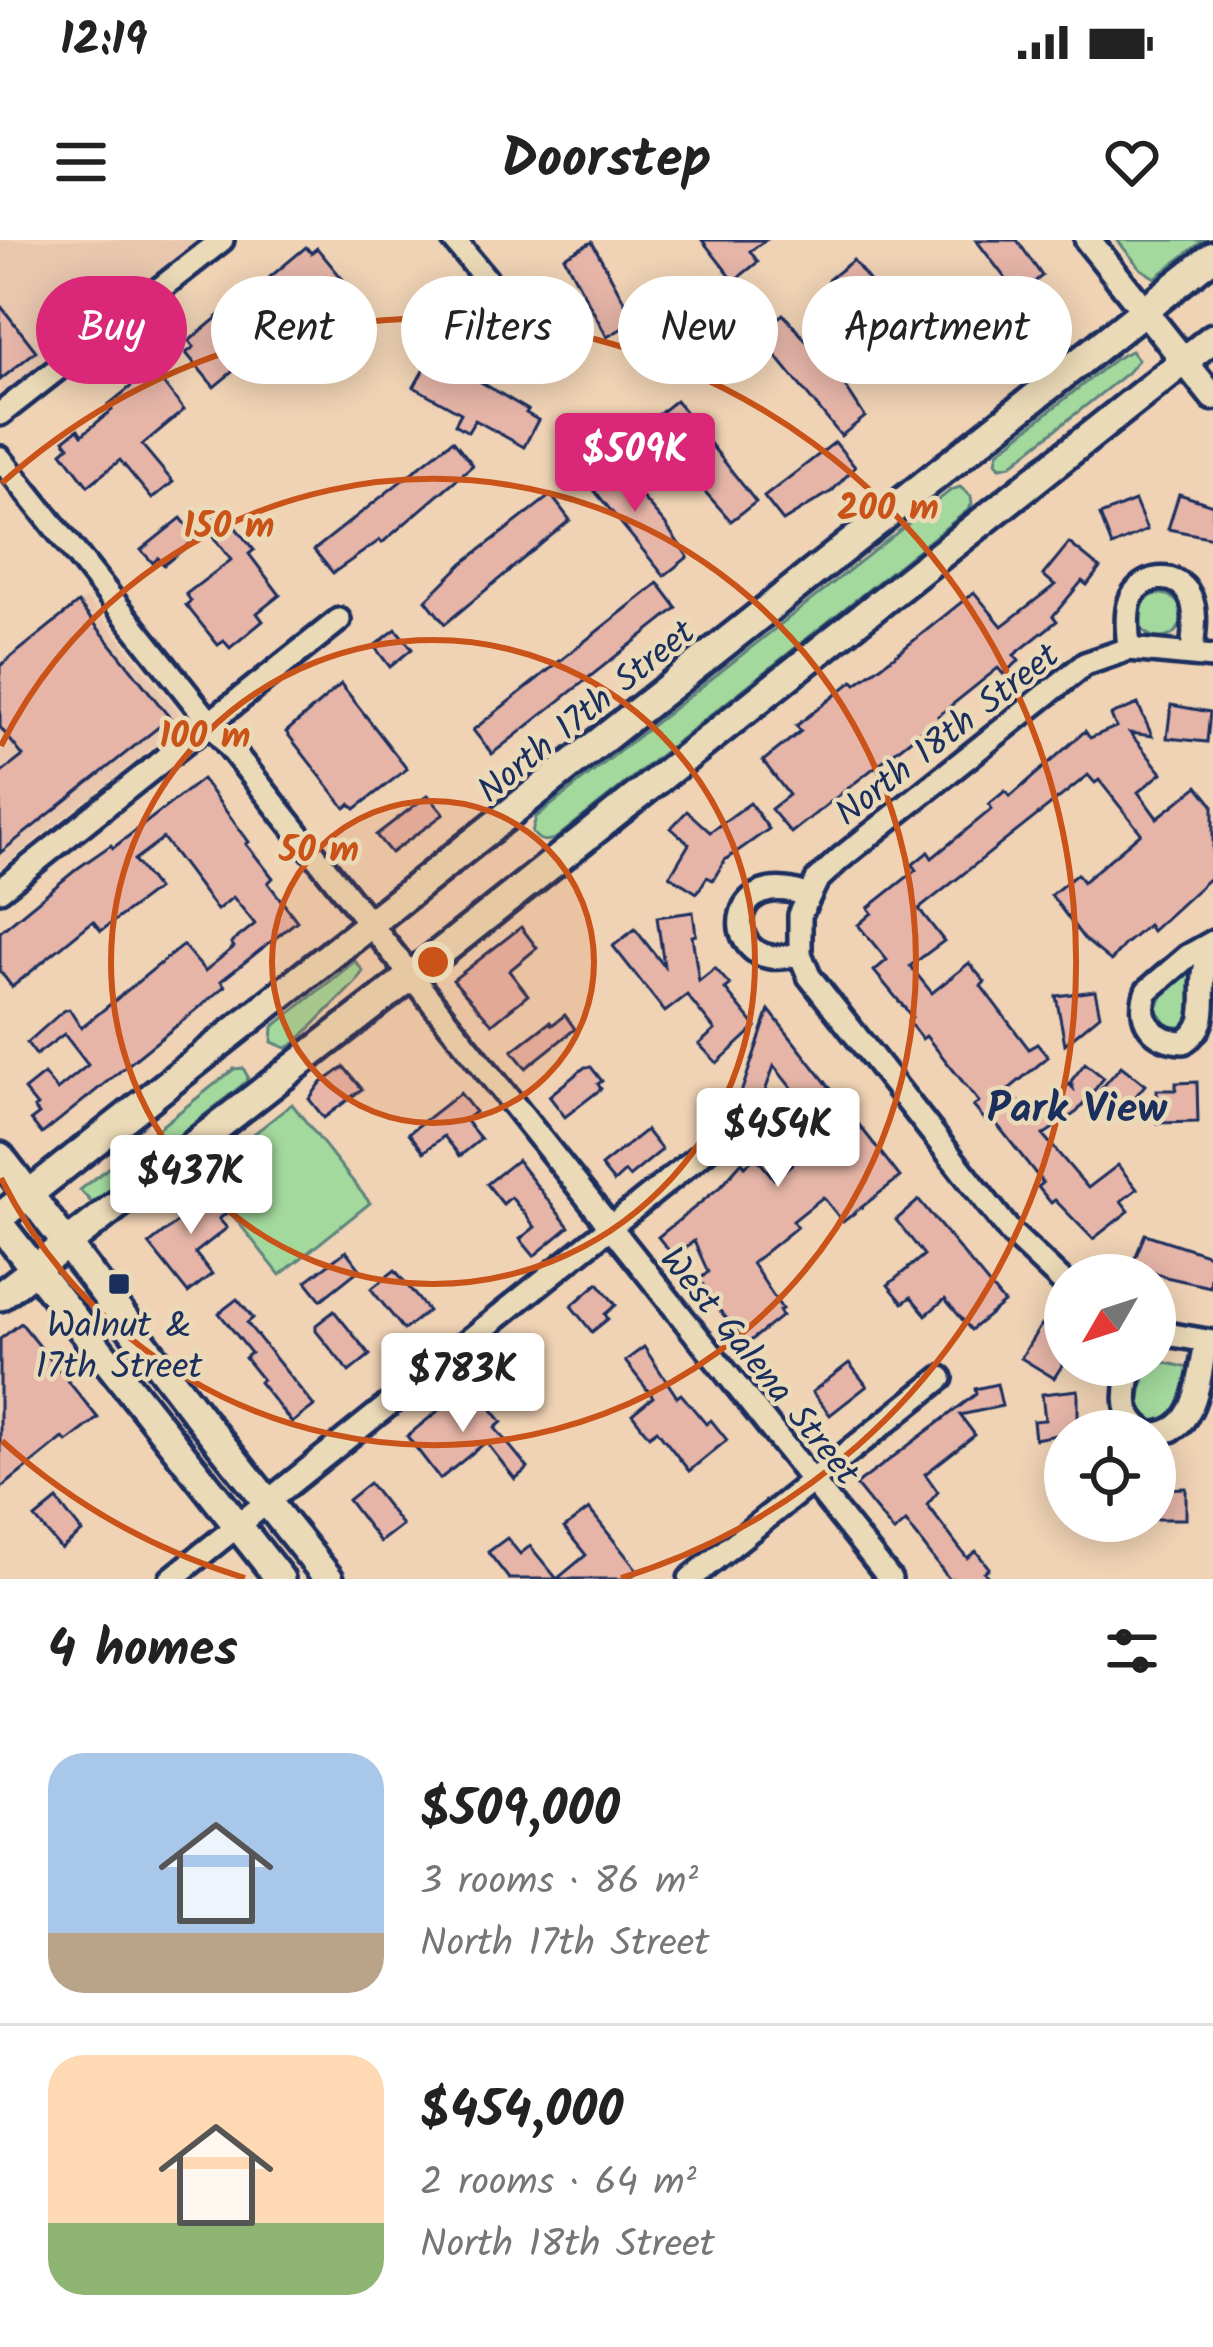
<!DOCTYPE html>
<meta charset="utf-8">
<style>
body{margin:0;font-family:Kalam,sans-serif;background:#f2f2f2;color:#222;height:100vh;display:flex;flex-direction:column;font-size:45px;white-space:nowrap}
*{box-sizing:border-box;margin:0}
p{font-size:39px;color:#767676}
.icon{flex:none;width:66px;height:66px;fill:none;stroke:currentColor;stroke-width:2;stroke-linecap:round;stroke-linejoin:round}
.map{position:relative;height:1339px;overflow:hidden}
.details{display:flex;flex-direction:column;background:#fff;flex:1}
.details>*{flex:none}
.hud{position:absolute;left:36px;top:36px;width:1143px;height:108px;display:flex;gap:24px}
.needle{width:78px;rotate:231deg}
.controls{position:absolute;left:1044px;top:1014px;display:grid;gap:24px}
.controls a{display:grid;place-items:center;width:132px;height:132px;border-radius:50%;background:#fff;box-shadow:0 6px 30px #0003;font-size:60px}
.price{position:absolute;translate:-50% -102px;padding:0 27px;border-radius:12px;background:#fff;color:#222;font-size:39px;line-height:78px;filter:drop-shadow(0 3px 6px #0008)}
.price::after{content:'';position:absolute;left:50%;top:72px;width:36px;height:27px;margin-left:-18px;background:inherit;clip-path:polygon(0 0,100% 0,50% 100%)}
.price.selected{background:#db2777;color:#fff}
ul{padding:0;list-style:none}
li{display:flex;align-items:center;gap:36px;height:300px;padding:0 48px}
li+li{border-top:3px solid #e0e0e0}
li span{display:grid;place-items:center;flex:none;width:336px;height:240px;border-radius:36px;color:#555}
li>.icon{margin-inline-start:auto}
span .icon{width:144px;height:144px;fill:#fffc;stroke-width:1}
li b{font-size:51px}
h2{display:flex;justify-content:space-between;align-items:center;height:144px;padding:0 48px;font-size:51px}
.tag{padding:0 42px;border-radius:54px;background:#fff;box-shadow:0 6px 30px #0003;font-size:42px;line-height:108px}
.tag.selected{background:#db2777;color:#fff}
.status{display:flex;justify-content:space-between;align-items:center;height:84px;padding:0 60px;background:#fff;direction:ltr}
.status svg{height:33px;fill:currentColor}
header{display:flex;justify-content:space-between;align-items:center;height:156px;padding:0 48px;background:#fff;font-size:54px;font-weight:700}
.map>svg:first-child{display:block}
</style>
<div class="status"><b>12:19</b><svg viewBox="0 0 49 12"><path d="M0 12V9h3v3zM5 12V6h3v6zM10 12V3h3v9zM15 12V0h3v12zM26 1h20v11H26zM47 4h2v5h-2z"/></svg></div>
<header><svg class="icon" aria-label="menu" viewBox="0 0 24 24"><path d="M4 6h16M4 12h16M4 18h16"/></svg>Doorstep<svg class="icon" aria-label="heart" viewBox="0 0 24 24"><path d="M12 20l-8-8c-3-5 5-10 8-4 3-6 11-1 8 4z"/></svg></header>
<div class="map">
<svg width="1213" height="1339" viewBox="0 0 1213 1339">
<rect width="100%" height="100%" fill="#f0d3b5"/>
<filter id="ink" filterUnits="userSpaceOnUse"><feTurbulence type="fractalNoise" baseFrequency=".00833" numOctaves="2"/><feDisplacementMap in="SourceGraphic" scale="24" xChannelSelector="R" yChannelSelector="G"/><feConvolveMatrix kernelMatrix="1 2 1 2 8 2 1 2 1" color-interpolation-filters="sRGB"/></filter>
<g filter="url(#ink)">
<g fill="#e9c7af">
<polygon points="0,0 200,0 0,159"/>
<polygon points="87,358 181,476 179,487 0,628 0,426"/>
</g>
<g fill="#a3d99d" stroke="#5f847e" stroke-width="3">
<polygon points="1117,0 1204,0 1155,38 1141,29"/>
<polygon points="1131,111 1138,120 1127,133 1011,225 1000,227 996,222 998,212 1115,119"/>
<path d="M 960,247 L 971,256 L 972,264 L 967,271 L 555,599 C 544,602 539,602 532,592 L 536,577 L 951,250 Z"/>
<circle cx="1160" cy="376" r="22"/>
<polygon points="355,721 363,731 355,743 294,804 286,808 272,802 273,787"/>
<polygon points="1189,733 1194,733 1199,765 1187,787 1167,787 1156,769 1164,752"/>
<polygon points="243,828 248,837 246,842 93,964 80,950 234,829"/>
<polygon points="292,864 370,963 280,1035 201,935"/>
<polygon points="1155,1120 1189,1128 1176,1178 1156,1184 1147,1180 1139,1161 1147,1125 1155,1125"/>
</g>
<g fill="#e6b5a8" stroke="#1b2f5e" stroke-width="3">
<polygon points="702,0 766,0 750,11 758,22 734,41"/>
<polygon points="976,0 1017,0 1042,36 1018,55"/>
<polygon points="592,2 635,81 607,97 564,17"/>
<polygon points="306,7 311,13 317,8 345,42 294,82 267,48 274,42 270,37"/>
<polygon points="853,20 933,122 908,141 833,52 837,50 828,40"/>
<polygon points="1013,63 1032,88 960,141 941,117"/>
<polygon points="0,65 36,111 0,140"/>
<polygon points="226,70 231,76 237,71 265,105 214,147 186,113 194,107 189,101"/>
<polygon points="783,74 843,143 865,177 841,196 758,94"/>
<polygon points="429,120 479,141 528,170 526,173 538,180 524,207 475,180 468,192 455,184 461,173 414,147"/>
<polygon points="145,135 150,141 157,135 184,170 142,205 173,242 152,259 120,220 88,246 62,212 69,206 64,200 78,189 82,195 112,170 108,165"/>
<polygon points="676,160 756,262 731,281 683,227 651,180"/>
<polygon points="453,200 473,225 382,303 380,300 333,333 314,310"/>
<polygon points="835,202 855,227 832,251 783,281 764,257"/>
<polygon points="605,214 665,284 688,317 664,336 581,234"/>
<polygon points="1179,254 1213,265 1213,298 1168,289"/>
<polygon points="551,255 570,280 445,384 426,360 463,323"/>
<polygon points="1135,261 1147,290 1112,306 1100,275"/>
<polygon points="222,271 254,310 249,314 280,355 257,373 263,381 230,408 224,401 218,405 186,365 191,361 186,354 231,320 204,285"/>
<polygon points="181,278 197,298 164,325 158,318 153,323 141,310"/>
<polygon points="1069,303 1100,328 1087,345 1082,341 1053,376 1057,381 1014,415 1019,421 1003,434 998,428 938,476 941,480 923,494 921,491 791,593 771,569 789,555 763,521 801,491 796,486 853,441 856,444 897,414 974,352 1002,386 1055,345 1043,335"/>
<polygon points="658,343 677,368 492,514 473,490"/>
<polygon points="78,363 170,478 0,613 0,534 23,516 0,487 0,426"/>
<polygon points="396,389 412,409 390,427 374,406"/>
<polygon points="341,444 407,529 355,569 350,564 345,568 286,492"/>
<polygon points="1138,464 1152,496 1130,493 1162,533 1138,552 1157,578 1198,546 1213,565 1213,635 1152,691 1148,685 1124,705 1111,721 1084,699 1051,655 1077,634 1083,642 1141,593 1099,540 1095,543 1088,535 919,669 944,701 910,726 932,753 969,723 985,742 981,746 1029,809 1037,804 1048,817 1009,849 1031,877 1069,844 1073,848 1071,841 1085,823 1104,838 1077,872 1043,895 1088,948 1118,925 1137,949 1121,961 1129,971 1093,999 1055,960 1051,963 1038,947 1043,943 1003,892 991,877 986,881 973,866 979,862 926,796 922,799 908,781 912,777 874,731 887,720 858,685 872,673 868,668 916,630 912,625 928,612 932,618 992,569 989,564 1005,551 1010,557 1085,491 1090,498 1116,487 1111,475"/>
<polygon points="1171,465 1210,472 1207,502 1167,498"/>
<polygon points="202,539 249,602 246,604 273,638 268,643 297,681 221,741 225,746 195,771 42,894 31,880 39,874 34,868 37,866 24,850 44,834 57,850 88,825 64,794 36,815 27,803 63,771 69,769 81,788 183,705 205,731 234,707 231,703 255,684 233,657 217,670 163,598 134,620 157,649 101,691 93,681 12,747 0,731 0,692 78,628 111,605 113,608"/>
<polygon points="428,555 444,574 391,613 376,595"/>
<polygon points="750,563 769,589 725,620 713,640 707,637 697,653 670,636 689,604 671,588 687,571 710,592"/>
<polygon points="693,672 696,695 692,696 699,741 715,728 730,745 725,749 756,787 717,823 699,804 715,790 687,755 665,772 613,706 635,689 664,726 657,677"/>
<polygon points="521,687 537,708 509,731 528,755 492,784 453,740"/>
<polygon points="1095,751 1100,775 1065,804 1056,756"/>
<polygon points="769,770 900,937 843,982 823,957 793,981 797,987 752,1023 782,1069 779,1071 782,1076 748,1103 707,1056 710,1054 699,1040 708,1032 694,1001 674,1017 658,997 720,947 742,922 745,926 756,917 774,939 828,894 774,826 762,860 741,853"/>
<polygon points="565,775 575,789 526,828 512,811 550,782 552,785"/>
<polygon points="1121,826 1145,845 1125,869 1101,849"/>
<polygon points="344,827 362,849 324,878 309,859 320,844"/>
<polygon points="585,827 591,827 602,841 598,844 601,849 565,877 549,856"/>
<polygon points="1197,842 1198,882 1158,883 1157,850 1176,850 1176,843"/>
<polygon points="460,853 475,872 465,880 481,899 460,916 444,896 424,912 409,893"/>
<polygon points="646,890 662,910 629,937 625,932 614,942 601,926"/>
<polygon points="517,920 569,987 534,1016 520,999 535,987 511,957 503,964 487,944"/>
<polygon points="203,941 228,972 219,979 227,988 195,1013 212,1034 188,1053 149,1004 190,972 180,960"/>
<polygon points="919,960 1004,1063 971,1090 945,1059 926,1075 911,1057 903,1063 888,1045 924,1015 896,980"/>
<polygon points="1145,994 1213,1016 1210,1047 1166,1037 1133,1023"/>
<polygon points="346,1011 360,1029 321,1060 306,1041"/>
<polygon points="395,1030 428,1071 404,1090 371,1049"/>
<polygon points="598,1043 616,1065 605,1074 608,1079 592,1092 571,1066"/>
<polygon points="237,1059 253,1078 247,1083 314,1166 292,1183 259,1142 262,1139 245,1118 251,1113 219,1073"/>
<polygon points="334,1071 370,1115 349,1132 316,1091 316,1085"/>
<polygon points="21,1083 98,1178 67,1202 63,1198 0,1249 0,1099"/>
<polygon points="1041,1085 1060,1097 1057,1101 1065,1106 1065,1121 1054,1138 1021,1118"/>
<polygon points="644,1107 677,1157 681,1154 706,1184 711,1180 727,1200 689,1231 657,1190 649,1196 632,1174 653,1157 625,1121"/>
<polygon points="849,1123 867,1146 830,1175 812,1152"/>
<polygon points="471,1144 502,1182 495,1188 528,1228 515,1239 486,1202 440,1239 407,1196"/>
<polygon points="997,1144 1002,1166 960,1175 975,1195 925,1234 938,1252 927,1265 967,1318 976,1311 989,1328 984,1332 990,1339 949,1339 906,1282 894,1292 856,1245 976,1154 975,1149"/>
<polygon points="1078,1150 1078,1191 1035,1199 1033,1181 1045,1180 1042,1154"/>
<polygon points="369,1243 402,1285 380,1302 348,1260"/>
<polygon points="1186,1248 1186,1279 1155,1279 1155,1249"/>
<polygon points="57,1260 82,1292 61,1309 35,1278"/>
<polygon points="589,1269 638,1331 628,1339 509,1339 488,1312 507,1298 520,1314 530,1306 557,1339 586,1315 564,1288"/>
</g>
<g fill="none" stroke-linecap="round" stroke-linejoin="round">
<g stroke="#1b2f5e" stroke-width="30">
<g id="minor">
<polyline points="454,0 521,82"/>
<polyline points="0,174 222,0"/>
<polyline points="0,218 890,1339"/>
<path d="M 1129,409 C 1128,394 1125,376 1130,361 C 1139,335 1177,329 1190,356 C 1198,372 1193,396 1192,413"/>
<polyline points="0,650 339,380"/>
<path d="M 1213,702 L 1188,716 L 1147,751 C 1136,780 1153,801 1184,802 C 1213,783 1199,759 1205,728 C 1206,725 1212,710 1213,708"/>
<path d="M 800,714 C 791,716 780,718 771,717 C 723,710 730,628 807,655"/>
<polyline points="1065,1044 1011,993 809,736 800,714 800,675 817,640 841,618 1085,424 1129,409 1213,417"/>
<polyline points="1155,1092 1213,1102"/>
<path d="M 1131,1125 C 1126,1152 1119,1174 1145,1191"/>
<path d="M 1155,1194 C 1198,1191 1199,1136 1206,1102"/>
<polyline points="171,1339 739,884"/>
<polyline points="690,1339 941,1138"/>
</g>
</g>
<g stroke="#1b2f5e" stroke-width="33">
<polyline id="tertiary" points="1088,0 1213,157"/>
</g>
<g stroke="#1b2f5e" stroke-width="36">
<g id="secondary">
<polyline points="0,917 200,1178 329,1339"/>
<polyline points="0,977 1213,16"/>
<polyline points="0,985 280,1339"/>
<polyline points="0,1056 411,736 1213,98"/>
</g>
</g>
<use href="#minor" stroke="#ebdab7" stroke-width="21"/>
<use href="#tertiary" stroke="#ebdab7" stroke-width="24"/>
<use href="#secondary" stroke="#ebdab7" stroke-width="27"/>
</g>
</g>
<circle cx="433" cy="722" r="161" fill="#c95318" fill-opacity=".12"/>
<g fill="none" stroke="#c95318" stroke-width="6">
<circle cx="433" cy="722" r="161"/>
<circle cx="433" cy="722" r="322"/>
<path d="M1 506A483 483 0 1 1 1 938"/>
<path d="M245 1338A644 644 0 0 1 2 1201M2 243A644 644 0 1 1 621 1338"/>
</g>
<rect fill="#1b2f5e" stroke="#ebdab7" stroke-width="4.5" x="107" y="1032" width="24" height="24" rx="6"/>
<g text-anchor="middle" stroke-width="9" stroke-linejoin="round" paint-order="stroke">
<g font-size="36" fill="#1b2f5e" stroke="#ebdab7">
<text transform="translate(585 470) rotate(-39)" y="13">North 17th Street</text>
<text transform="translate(946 493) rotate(-38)" y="13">North 18th Street</text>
<text transform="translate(761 1125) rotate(51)" y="13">West Galena Street</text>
</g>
<g font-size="36" fill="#1b2f5e" stroke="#ebdab7">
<text x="119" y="1097">Walnut &amp;<tspan x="119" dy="41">17th Street</tspan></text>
</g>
<g font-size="42" font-weight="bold" fill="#1b2f5e" stroke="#ebdab7">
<text x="1077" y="882">Park View</text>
</g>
</g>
<circle cx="433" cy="722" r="18" fill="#c95318" stroke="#ebdab7" stroke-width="6"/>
<g font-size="36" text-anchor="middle" font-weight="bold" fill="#c95318" stroke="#ebdab7" stroke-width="9" stroke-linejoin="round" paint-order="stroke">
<text x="888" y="279">200 m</text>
<text x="229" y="297">150 m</text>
<text x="205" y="507">100 m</text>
<text x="319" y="621">50 m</text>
</g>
</svg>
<div class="controls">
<a><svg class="needle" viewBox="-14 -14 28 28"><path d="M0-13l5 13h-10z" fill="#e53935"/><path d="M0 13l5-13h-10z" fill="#767676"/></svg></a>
<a><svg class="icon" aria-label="locate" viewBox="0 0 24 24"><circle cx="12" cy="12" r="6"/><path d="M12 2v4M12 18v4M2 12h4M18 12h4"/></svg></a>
</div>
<b class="price selected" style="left:635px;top:275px">$509K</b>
<b class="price" style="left:778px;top:950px">$454K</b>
<b class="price" style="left:191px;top:997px">$437K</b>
<b class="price" style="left:463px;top:1195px">$783K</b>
<div class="hud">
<a class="tag selected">Buy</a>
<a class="tag">Rent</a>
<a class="tag">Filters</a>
<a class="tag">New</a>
<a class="tag">Apartment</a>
</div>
</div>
<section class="details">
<h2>4 homes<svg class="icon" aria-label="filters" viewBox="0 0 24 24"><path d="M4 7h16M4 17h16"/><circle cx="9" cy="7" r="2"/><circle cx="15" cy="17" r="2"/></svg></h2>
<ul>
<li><span style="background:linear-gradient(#a9c7e8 75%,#b9a48a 0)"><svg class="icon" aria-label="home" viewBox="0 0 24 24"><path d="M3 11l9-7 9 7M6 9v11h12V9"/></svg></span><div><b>$509,000</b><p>3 rooms · 86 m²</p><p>North 17th Street</p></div></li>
<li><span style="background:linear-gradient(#ffd9b3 70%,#8fb573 0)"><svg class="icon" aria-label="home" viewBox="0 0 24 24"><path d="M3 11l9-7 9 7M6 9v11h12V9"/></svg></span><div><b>$454,000</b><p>2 rooms · 64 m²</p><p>North 18th Street</p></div></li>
</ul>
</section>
